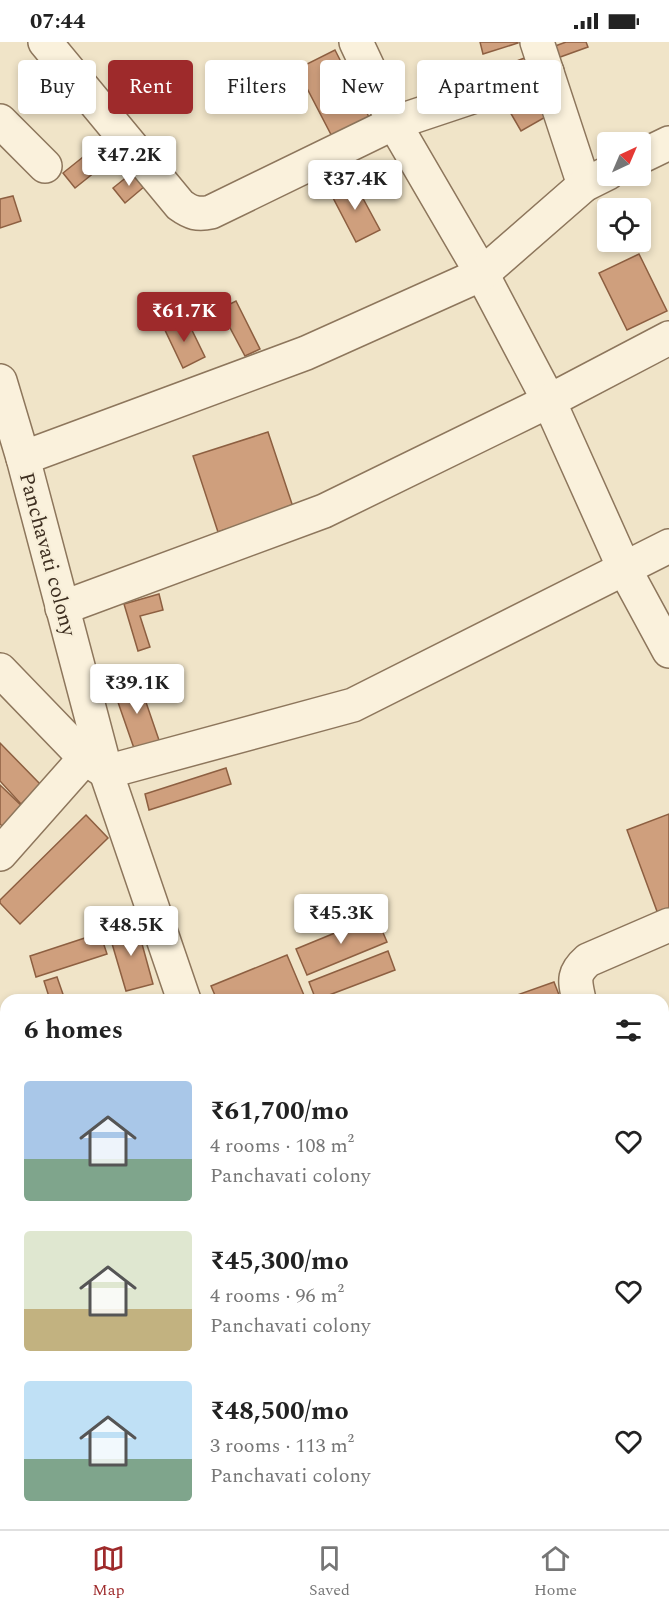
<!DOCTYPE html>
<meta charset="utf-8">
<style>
body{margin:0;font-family:Spectral,serif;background:#f2f2f2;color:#222;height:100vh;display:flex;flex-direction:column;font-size:22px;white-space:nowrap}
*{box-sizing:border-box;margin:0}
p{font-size:20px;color:#767676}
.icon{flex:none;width:33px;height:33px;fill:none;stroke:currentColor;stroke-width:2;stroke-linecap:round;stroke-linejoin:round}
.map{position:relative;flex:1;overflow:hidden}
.details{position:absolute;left:0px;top:952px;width:669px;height:536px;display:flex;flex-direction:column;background:#fff;border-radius:18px 18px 0 0;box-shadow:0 3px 9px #0003}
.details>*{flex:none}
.guide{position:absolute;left:18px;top:18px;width:633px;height:54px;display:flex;gap:12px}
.needle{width:39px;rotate:44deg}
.tools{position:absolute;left:597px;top:90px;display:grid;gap:12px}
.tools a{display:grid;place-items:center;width:54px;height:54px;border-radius:6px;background:#fff;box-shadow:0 3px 9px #0003;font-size:30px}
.price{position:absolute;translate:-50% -51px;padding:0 14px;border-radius:6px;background:#fff;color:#222;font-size:20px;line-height:39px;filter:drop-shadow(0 2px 3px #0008)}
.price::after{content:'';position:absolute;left:50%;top:36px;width:18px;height:14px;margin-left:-9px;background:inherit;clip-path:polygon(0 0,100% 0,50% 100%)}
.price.on{background:#9e2a2b;color:#fff}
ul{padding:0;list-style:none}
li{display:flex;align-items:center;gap:18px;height:150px;padding:0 24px}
li span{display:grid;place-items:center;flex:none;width:168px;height:120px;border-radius:6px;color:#555}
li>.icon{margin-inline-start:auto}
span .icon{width:72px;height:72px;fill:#fffc;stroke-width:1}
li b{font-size:26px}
h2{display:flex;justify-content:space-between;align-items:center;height:72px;padding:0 24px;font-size:26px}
.chip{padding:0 21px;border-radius:6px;background:#fff;box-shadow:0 3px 9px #0003;font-size:21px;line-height:54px}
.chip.on{background:#9e2a2b;color:#fff}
.status{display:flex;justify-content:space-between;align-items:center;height:42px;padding:0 30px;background:#fff;direction:ltr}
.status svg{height:16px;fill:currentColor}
.dock{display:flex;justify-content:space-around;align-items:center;height:84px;border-top:2px solid #e0e0e0;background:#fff;font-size:16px;color:#767676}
.dock a{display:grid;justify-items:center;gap:3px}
.dock .on{color:#9e2a2b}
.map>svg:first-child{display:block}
</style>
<div class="status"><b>07:44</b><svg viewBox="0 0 49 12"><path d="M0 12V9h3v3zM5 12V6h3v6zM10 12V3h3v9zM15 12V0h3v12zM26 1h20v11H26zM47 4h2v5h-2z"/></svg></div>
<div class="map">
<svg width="669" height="1487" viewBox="0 0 669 1487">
<rect width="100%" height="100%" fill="#f0e4c8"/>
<g fill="#cf9f7d" stroke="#8d5f41" stroke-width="1.5">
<polygon points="480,0 518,0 518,1 483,12"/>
<polygon points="566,0 586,0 588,5 552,18 547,7"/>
<polygon points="335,8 375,87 338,106 297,27"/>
<polygon points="527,15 532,29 490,45 485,31"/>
<polygon points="537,53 549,73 521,89 510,70"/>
<polygon points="103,99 115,114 75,146 63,131"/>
<polygon points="133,130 145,144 125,161 113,146"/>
<polygon points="353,138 380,188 356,200 330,150"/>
<polygon points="13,154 21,179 0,186 0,157"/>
<polygon points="639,212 667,269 627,288 599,231"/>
<polygon points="236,259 260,307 245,314 220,267"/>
<polygon points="186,276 205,315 183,326 164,286"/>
<polygon points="268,390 293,465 218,490 193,414"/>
<polygon points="159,552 163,568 140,574 150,605 138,609 124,562"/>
<polygon points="137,634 161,704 136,712 112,643"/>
<polygon points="0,701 41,743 21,762 0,739"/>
<polygon points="226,726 231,742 149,768 145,752"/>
<polygon points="0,743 28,770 8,790 0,782"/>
<polygon points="669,772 669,868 658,872 627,788"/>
<polygon points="86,773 108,796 20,882 0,861 0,858"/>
<polygon points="376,874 387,900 307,933 296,907"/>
<polygon points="136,880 153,942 126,949 108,888"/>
<polygon points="100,891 107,912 36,935 30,914"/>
<polygon points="388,909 395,928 316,958 309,940"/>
<polygon points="287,913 306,958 217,958 211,944"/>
<polygon points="57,935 65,958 50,958 44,939"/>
<polygon points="554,940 561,958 503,958"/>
<polygon points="0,998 6,998 6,1027 0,1028"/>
<polygon points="6,1062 6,1079 0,1079 0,1063"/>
</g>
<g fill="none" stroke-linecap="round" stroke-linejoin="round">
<g stroke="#8d765c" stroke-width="36">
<g id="minor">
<path d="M 45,0 L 180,163 C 191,171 198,173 211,170 L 394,81 L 547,30"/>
<polyline points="356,0 394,81 482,232 549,359 624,526 669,609"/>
<polyline points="537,0 584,143"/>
<polyline points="0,79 45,124"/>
<polyline points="640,115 669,101"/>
<polyline points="0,339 23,416 106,730 184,958"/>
<polyline points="23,416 306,311 482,232 584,143 608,131"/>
<polyline points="62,566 324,469 549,359 669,296"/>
<polyline points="0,628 85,716 106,730 353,663 669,504"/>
<polyline points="0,812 85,716"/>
<path d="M 579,958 C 575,939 572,932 588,918 L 669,883"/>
<polyline points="663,1163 669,1178"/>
<polyline points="0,1291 6,1292"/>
<polyline points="276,1482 277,1487"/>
<polyline points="88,1487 89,1482"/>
</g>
</g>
<g stroke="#5b4430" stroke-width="36">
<g id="highway">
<polyline points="0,1368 6,1370"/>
<polyline points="0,1407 6,1409"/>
<polyline points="663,1476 669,1476"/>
<polyline points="389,1482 420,1487"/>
</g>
</g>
<use href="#minor" stroke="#faf1dc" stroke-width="33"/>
<use href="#highway" stroke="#e0a458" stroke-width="33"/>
</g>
<g text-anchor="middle" stroke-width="4.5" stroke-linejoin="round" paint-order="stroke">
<g font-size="21" fill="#3d2e20" stroke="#f7eed8">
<text transform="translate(48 512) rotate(75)" y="7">Panchavati colony</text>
</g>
</g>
</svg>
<div class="tools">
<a><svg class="needle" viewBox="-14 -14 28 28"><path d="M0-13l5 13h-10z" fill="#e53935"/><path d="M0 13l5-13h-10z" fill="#767676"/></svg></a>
<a><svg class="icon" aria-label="locate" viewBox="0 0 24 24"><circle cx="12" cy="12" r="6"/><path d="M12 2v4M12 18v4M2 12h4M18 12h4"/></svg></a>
</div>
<b class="price" style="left:129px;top:145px">₹47.2K</b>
<b class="price" style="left:355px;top:169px">₹37.4K</b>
<b class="price on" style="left:184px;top:301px">₹61.7K</b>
<b class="price" style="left:137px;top:673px">₹39.1K</b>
<b class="price" style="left:341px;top:903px">₹45.3K</b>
<b class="price" style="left:131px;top:915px">₹48.5K</b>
<div class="guide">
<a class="chip">Buy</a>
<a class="chip on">Rent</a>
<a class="chip">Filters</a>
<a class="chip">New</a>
<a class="chip">Apartment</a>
</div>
<section class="details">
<h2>6 homes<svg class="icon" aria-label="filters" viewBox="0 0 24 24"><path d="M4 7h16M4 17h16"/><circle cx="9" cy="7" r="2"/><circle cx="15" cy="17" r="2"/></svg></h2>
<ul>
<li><span style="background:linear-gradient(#a9c7e8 65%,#7fa58c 0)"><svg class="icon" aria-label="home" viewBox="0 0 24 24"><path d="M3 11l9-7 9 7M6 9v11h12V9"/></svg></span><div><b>₹61,700/mo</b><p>4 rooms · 108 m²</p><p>Panchavati colony</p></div><svg class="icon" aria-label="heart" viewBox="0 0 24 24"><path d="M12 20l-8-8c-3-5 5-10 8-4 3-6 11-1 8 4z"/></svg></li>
<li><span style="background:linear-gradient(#dfe7d0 65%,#c2b280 0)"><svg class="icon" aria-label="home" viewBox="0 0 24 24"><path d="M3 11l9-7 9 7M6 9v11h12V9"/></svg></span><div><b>₹45,300/mo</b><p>4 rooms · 96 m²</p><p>Panchavati colony</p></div><svg class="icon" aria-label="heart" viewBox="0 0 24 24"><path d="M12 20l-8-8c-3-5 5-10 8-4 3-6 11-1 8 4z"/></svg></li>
<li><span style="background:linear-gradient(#bfe0f5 65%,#7fa58c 0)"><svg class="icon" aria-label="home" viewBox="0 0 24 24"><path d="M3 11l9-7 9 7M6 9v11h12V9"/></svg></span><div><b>₹48,500/mo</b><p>3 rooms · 113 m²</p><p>Panchavati colony</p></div><svg class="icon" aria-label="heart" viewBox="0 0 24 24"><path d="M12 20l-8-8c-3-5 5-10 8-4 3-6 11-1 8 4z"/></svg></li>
</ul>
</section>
</div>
<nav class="dock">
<a class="on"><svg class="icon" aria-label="map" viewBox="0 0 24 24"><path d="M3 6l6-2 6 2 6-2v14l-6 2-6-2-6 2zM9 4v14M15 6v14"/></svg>Map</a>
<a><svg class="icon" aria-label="saved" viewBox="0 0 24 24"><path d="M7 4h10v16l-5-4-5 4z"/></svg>Saved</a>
<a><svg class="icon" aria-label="home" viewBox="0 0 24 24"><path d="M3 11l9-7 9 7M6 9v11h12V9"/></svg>Home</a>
</nav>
